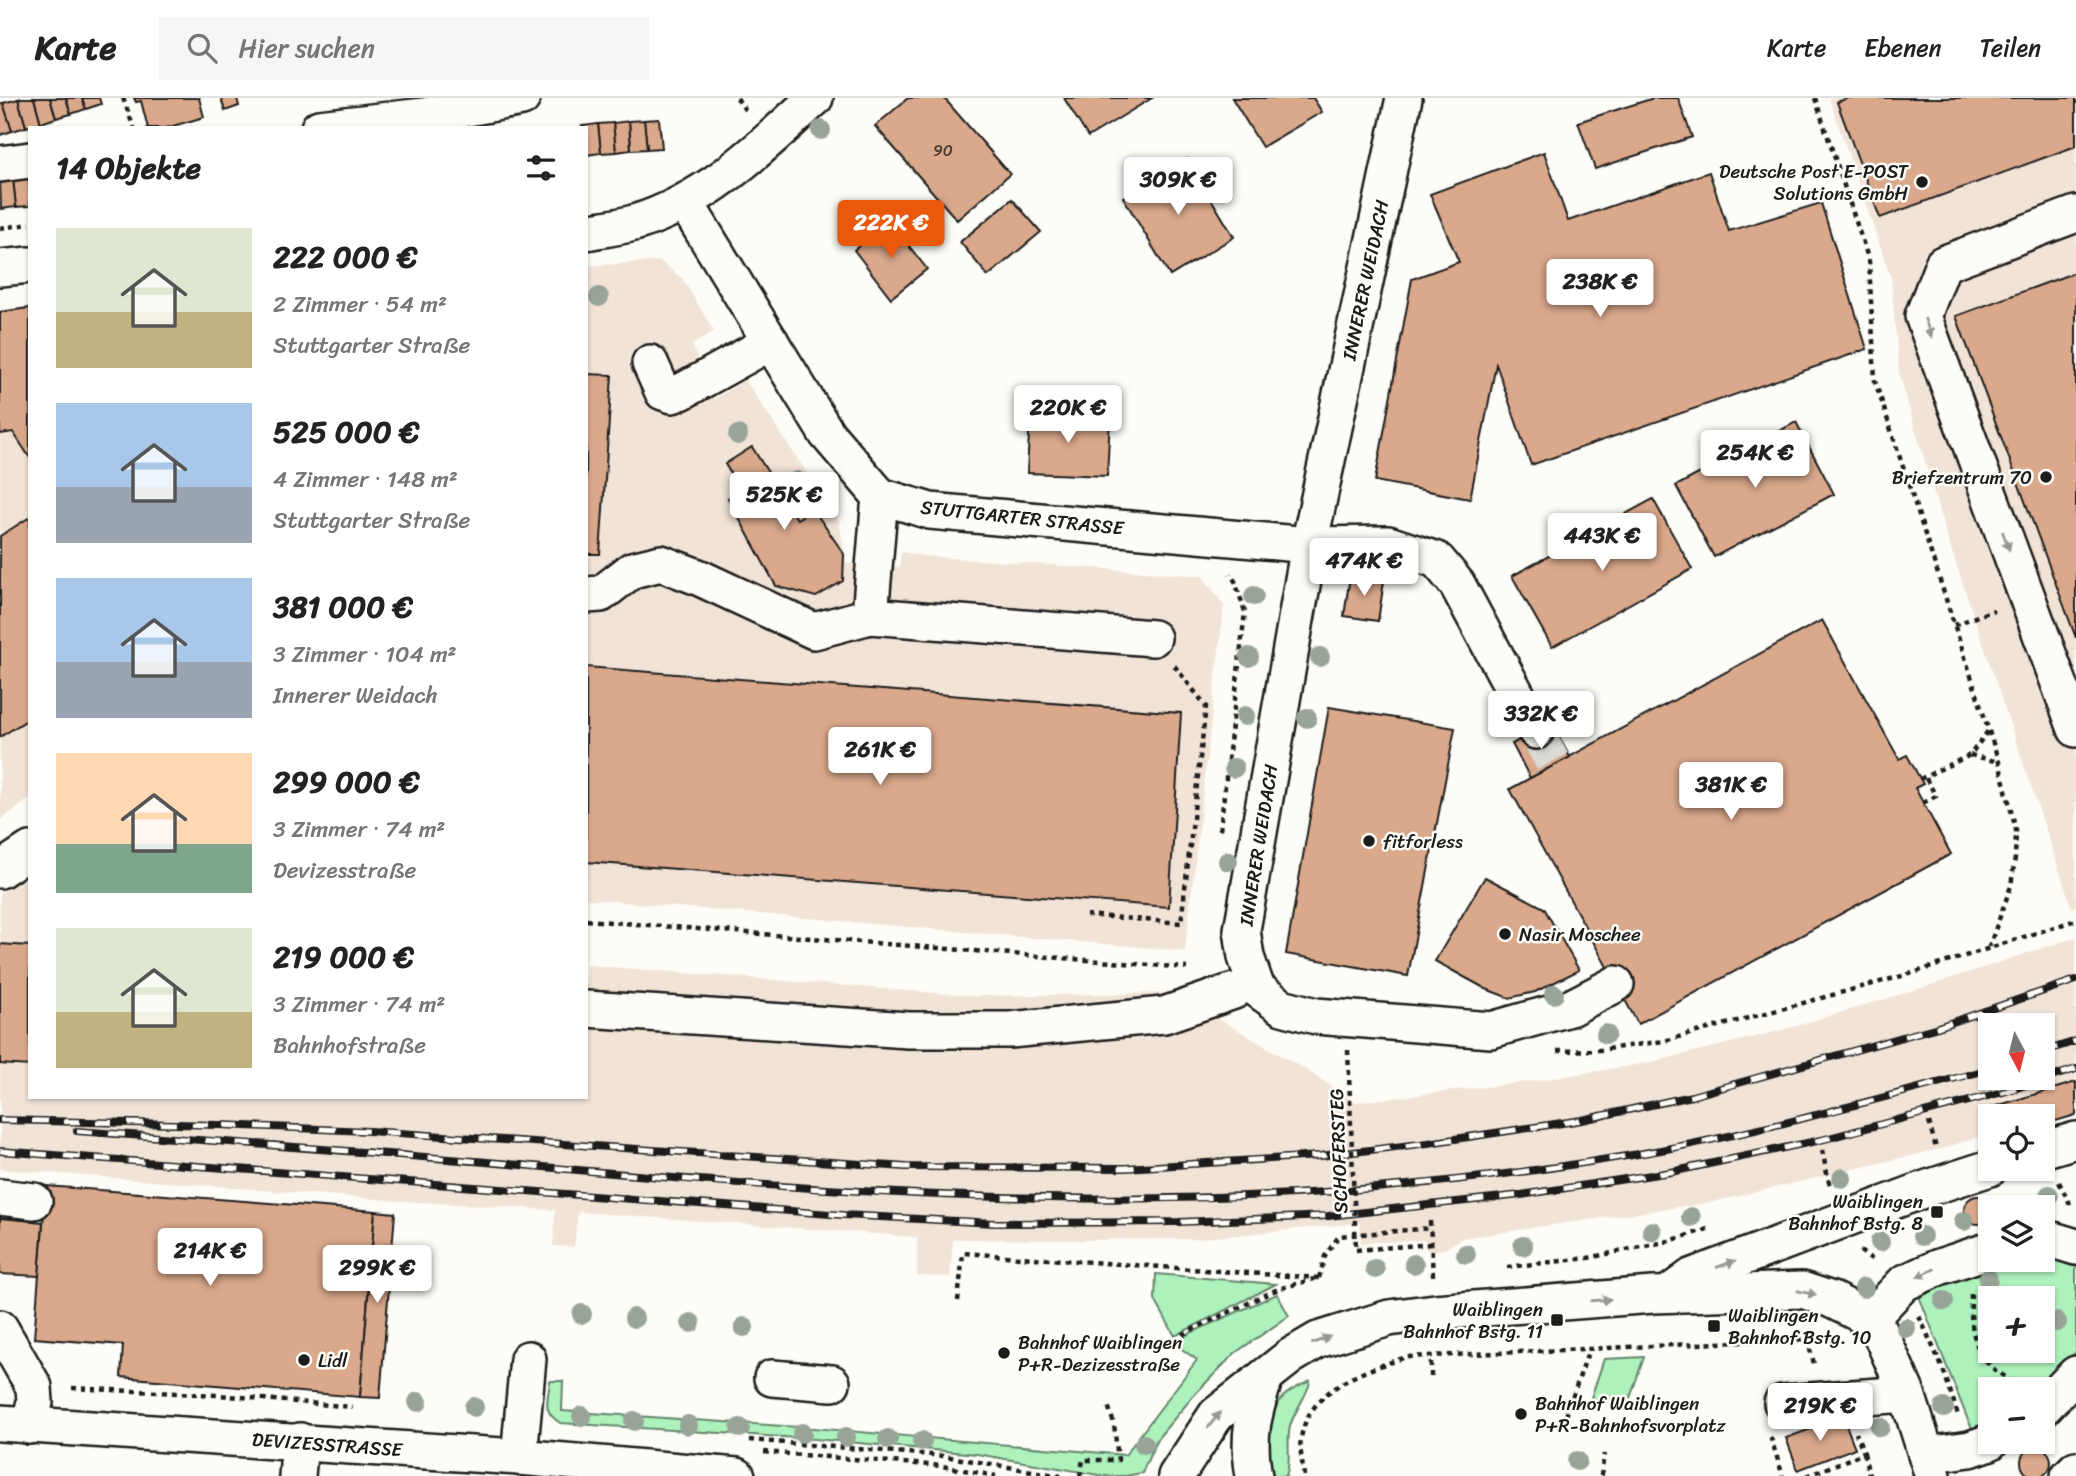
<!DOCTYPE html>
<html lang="de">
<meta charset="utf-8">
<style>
body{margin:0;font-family:Sriracha,sans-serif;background:#f6f6f6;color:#222;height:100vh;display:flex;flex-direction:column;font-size:26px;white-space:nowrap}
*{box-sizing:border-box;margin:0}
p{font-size:23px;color:#767676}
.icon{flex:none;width:38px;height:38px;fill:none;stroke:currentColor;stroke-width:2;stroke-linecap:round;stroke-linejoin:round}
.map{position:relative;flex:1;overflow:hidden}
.drawer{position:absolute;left:28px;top:28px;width:560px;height:973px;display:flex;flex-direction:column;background:#fff;border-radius:0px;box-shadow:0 2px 5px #0004}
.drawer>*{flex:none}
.needle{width:46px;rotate:173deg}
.controls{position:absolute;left:1978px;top:915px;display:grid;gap:14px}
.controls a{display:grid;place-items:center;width:77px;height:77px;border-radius:0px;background:#fff;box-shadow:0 2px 5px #0004;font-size:35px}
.price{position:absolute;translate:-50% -60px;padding:0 16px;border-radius:7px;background:#fff;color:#222;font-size:23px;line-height:46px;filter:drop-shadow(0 2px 4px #0008)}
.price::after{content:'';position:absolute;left:50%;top:42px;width:21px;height:16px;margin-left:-10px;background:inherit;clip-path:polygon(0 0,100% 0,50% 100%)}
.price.current{background:#ea580c;color:#fff}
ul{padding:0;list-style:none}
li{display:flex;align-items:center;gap:21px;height:175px;padding:0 28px}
li span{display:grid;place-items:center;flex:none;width:196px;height:140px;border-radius:0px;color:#555}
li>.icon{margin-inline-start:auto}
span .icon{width:84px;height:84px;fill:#fffc;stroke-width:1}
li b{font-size:30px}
h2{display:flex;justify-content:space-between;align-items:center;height:84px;padding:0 28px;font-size:30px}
header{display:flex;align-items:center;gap:42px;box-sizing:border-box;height:98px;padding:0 35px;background:#fff;border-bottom:2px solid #e0e0e0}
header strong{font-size:33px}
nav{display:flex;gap:38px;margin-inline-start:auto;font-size:24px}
.search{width:490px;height:63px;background:#f6f6f6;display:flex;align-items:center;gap:18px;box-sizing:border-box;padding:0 24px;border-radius:0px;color:#767676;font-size:26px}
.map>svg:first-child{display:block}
</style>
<header>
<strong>Karte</strong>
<div class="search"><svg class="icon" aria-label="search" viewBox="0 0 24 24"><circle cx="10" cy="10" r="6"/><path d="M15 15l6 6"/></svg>Hier suchen</div>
<nav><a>Karte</a><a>Ebenen</a><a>Teilen</a></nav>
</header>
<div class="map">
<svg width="2076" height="1378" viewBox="0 0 2076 1378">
<rect width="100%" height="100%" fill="#fdfcf7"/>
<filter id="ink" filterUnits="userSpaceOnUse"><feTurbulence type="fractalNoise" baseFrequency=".0143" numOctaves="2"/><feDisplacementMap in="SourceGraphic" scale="14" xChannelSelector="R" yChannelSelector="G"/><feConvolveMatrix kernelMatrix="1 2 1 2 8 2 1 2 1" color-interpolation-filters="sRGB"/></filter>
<g filter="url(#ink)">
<g fill="#f2e3d7" fill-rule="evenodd">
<polygon points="1829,0 2076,0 2076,808 2072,810 1945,433 1899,275 1891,180"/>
<polygon points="660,163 682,180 714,233 692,247 714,301 745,282 839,423 846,465 900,469 901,454 924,458 1202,478 1224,507 1185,853 586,801 586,168"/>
<polygon points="30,208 30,700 14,713 0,722 0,212"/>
<path d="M 30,775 L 30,999 L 586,999 L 586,867 L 973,898 L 1174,895 L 1308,973 L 1355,1004 L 1528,984 L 1648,965 L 1783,932 L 1928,888 L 2076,839 L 2076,1008 L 2042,1018 L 1990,1018 L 1990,1035 L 1948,1049 L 1713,1104 L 1462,1140 L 1444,1151 L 1433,1153 L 1426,1152 L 1425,1142 L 1361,1145 L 1360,1125 L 1196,1141 L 1072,1142 L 953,1141 L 950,1179 L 917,1178 L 917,1139 L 578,1114 L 574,1149 L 553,1148 L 555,1112 L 401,1103 L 0,1071 L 0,794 ZM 1990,928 L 2042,928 L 2042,980 L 1990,980 Z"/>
</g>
<g fill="#adf1bc" stroke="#64866c" stroke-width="2" fill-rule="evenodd">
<path d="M 2042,1155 L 2076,1166 L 2076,1254 L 2040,1291 L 1990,1292 L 1990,1335 L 1974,1334 L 1968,1322 L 1919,1198 L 1921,1184 L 1990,1162 L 2042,1162 ZM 1990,1200 L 2042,1200 L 2042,1253 L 1990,1253 Z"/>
<polygon points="1156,1176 1276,1186 1175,1238 1155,1202"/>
<path d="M 1277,1196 L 1289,1218 L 1235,1255 L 1195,1296 L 1157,1341 L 1142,1375 L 1125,1378 L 1105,1378 L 977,1356 L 815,1341 L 560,1325 C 541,1312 548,1303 550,1283 L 563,1283 L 562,1313 L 813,1330 L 1125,1357 L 1197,1262 L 1179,1249 L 1186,1237 Z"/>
<polygon points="1644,1259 1630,1300 1590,1303 1604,1261"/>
<path d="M 1310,1283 C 1309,1295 1294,1313 1290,1328 C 1286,1345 1292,1362 1286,1378 L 1270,1378 C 1268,1352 1264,1317 1285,1297 C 1292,1291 1302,1287 1310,1283 Z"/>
</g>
<g fill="#daa98c" stroke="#1c1c1c" stroke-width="2">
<polygon points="22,0 34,0 41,25 26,29 18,1"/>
<polygon points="34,0 50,0 56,20 41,25"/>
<polygon points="50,0 66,0 71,16 56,20"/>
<polygon points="66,0 82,0 86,11 71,16"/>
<polygon points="82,0 99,0 101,6 86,11"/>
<polygon points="134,0 199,0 204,19 166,30 148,30 141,3 136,4"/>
<polygon points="221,0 237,0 239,8 225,13"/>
<polygon points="908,0 944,0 1010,76 957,122 875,28"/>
<polygon points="1064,0 1152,0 1088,39"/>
<polygon points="1232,0 1313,0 1322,14 1262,49"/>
<polygon points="1654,0 1678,0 1692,39 1595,71 1578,24"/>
<polygon points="1848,0 2076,0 2076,48 1880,120 1837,4"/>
<polygon points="18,1 26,29 12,33 3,5"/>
<polygon points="3,5 12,33 0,37 0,6"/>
<polygon points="659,21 662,50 647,51 644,22"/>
<polygon points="644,22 647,51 631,52 629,23"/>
<polygon points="629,23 631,52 616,54 613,25"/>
<polygon points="613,25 616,54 601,55 598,26"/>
<polygon points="598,26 601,55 586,57 586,30 583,30 582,28"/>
<polygon points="1544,54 1568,123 1709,74 1729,133 1821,105 1867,251 1531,367 1496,266 1470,401 1375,383 1412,181 1459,164 1430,96"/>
<polygon points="1187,61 1234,139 1170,178 1123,99"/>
<polygon points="29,79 30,108 16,109 13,81"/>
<polygon points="13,81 16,109 1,111 0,82"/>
<polygon points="1012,101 1041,134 988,178 960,144"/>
<polygon points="890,124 927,171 891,200 854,152"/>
<polygon points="2076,174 2076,540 1956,218"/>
<polygon points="30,210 30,360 13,334 0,336 0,214"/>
<polygon points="586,276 612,277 600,456 586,456"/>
<polygon points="1030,316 1110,320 1107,378 1027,375"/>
<polygon points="1796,324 1834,396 1714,459 1676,388"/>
<polygon points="752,349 797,421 813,411 844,456 843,483 816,499 776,488 728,400 741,393 725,366"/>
<polygon points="1653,401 1692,471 1552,549 1512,478"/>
<polygon points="30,419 30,620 0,639 0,438"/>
<polygon points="1350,478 1384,483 1378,523 1344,518"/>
<polygon points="1822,522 1899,661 1907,657 1923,686 1915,690 1951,756 1638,926 1510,691"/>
<polygon points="586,569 1181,615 1169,809 586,764"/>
<polygon points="1329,609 1455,630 1408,878 1286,856"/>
<polygon points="1551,625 1570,659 1530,680 1512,646"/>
<polygon points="1485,779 1544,810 1579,872 1535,894 1509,900 1486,891 1435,863"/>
<polygon points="0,846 30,848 30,968 0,966"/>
<polygon points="2076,984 2076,1017 2042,1027 2042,1018 1990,1018 1990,1034 1983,1012"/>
<polygon points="46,1088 375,1113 360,1299 121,1279 123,1247 34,1240"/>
<circle cx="1978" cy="1112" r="14"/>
<polygon points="375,1113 395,1115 380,1300 360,1299"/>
<polygon points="0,1120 43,1124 39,1178 0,1176"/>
<polygon points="1843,1319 1855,1350 1798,1372 1786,1340"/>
<circle cx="2036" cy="1364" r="15"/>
</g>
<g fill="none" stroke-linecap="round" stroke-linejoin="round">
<polyline stroke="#dbdad6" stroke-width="35" stroke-dasharray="35 18" stroke-linecap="butt" points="1536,633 1555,668"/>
<g stroke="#1c1c1c" stroke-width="40">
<g id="minor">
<polyline points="1404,0 1309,447 1242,832 1246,859 1257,891 1282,909 1316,918 1491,932 1570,910 1616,886"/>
<polyline points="319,30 424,18 522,0"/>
<polyline points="0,66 30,62"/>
<polyline points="685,104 827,336 880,398 930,413 1309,447 1388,446 1437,462 1457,486 1536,633"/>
<polyline points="2076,116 1943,166 1923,218 2076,631"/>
<path d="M 586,134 C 602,131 619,129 634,125 C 707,103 761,50 815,0"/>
<polyline points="0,170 30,167"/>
<polyline points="650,265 663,294 672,297 681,294 771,244"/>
<polyline points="586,497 601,496 632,472 661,465 698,479 814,533 870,518 880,398"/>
<polyline points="870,518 1153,540"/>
<polyline points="0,772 30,752"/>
<polyline points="586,911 909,932 1010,932 1164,917 1234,893"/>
<polyline points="2042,1052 2076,1042"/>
<polyline points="0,1099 34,1103"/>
<polyline points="2042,1142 2053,1142 2076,1149"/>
<polyline points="1672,1193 1691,1179 1928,1090 1990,1070"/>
<polyline points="1870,1221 1904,1185 1939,1169 1990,1152"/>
<polyline points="0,1230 34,1289 35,1304 29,1328"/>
<polyline points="772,1280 832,1285"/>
<polyline points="1782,1305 1907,1296"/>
<polyline points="2042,1311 2076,1276"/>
<polyline points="0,1325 519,1359 737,1378"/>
<polyline points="1926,1357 1970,1351 1990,1344"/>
<polyline points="519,1359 528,1261"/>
<polyline points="297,1378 300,1343"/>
<polyline points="1176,1378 1216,1317 1291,1258 1318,1242 1389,1220 1435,1214 1653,1197 1802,1192 1832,1202 1870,1221 1880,1234 1907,1296 1933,1378"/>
<path d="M 1254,1378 C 1247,1337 1253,1318 1265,1279"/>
<polyline points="2069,1378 2076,1371"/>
</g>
</g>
<g stroke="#1c1c1c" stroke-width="4.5" stroke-dasharray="5 5" stroke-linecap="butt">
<polyline points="123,0 134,30"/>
<polyline points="737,0 747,15"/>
<polyline points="1815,0 1869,163 1875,283 1999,664 2016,732 2015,760 2011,788 1989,849"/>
<polyline points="0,130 30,126"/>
<polyline points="1954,527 1994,512"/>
<polyline points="1970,657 1999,664"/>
<polyline points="1920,681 1970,657 1988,633"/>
<polyline points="1923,705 1936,698 1925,679"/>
<polyline points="1220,732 1245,514 1235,483 1230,476"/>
<polyline points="1086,817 1181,825 1206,608 1173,566"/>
<polyline points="586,822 1187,870"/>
<polyline points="1557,953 1600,952 1664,943 1913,875 2076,822"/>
<polyline points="1929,1024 1936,1050"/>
<polyline points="1822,1052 1830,1089"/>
<polyline points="2059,1084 2072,1110"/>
<polyline points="1430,1123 1433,1178"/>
<polyline points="1356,1152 1432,1146"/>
<polyline points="1860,1153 1876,1164"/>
<polyline points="1507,1169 1588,1160 1669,1143 1708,1131"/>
<polyline points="1319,1180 1325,1158 1339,1138 1431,1130"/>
<path d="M 1971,1196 C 1970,1224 1972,1253 1995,1272 C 2002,1277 2010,1282 2016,1288"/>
<polyline points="958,1203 963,1155 1319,1180"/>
<polyline points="1919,1218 1943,1271 1958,1317"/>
<polyline points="1807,1241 1815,1269"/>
<polyline points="1145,1246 1176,1243 1185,1235 1278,1191 1314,1181"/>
<polyline points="1431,1279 1431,1259"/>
<polyline points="72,1290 218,1297 353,1309"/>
<polyline points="1566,1318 1589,1251"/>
<polyline points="1773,1340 1771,1341 1783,1378"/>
<polyline points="749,1342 944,1358 1061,1378"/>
<polyline points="764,1354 942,1368 996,1378"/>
<polyline points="1864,1355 1869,1378"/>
<polyline points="1080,1378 1083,1362 1118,1362 1114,1326 1108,1307"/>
<path d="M 1304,1378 C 1303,1366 1299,1352 1301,1340 C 1309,1290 1365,1272 1407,1259 L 1807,1241 L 1813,1232"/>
<polyline points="1601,1378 1604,1356"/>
<polyline points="1807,1378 1864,1355 1856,1335"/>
</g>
<use href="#minor" stroke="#fdfcf7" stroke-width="35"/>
<g stroke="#1c1c1c" stroke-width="8">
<g id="rail">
<polyline points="2042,954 2076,943"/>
<polyline points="0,1022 219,1027 369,1033 906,1069 1125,1070 1320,1058 1428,1045 1582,1022 1692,998 1938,929 2076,882"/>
<path d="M 77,1033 C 225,1044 373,1054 521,1067 C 788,1091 1056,1112 1324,1094 C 1437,1086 1550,1072 1661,1052 C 1772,1031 1881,1000 1990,971"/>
<polyline points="0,1053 843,1117 995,1125 1179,1124 1328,1118 1521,1097 1671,1074 1821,1042 2007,993 2076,971"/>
</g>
</g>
<use href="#rail" stroke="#fdfcf7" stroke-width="5" stroke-dasharray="16" stroke-linecap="butt"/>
<polyline stroke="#1c1c1c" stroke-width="4.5" stroke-dasharray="5 5" stroke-linecap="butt" points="1348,952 1356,1152"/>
</g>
<g fill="#99a499">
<circle cx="821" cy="32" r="10"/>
<circle cx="599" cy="199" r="10"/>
<circle cx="738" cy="337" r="10"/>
<circle cx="797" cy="383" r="10"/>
<circle cx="1254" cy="498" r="10"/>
<circle cx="1249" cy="559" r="10"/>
<circle cx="1320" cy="559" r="10"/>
<circle cx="1245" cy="618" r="10"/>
<circle cx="1307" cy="620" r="10"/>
<circle cx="1234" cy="670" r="10"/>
<circle cx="1228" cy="763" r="10"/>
<circle cx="1554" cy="896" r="10"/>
<circle cx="1606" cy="936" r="10"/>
<circle cx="1842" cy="1080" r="10"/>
<circle cx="2049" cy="1097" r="10"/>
<circle cx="1691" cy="1119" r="10"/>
<circle cx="1964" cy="1123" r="10"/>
<circle cx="1652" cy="1133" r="10"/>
<circle cx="1922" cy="1138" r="10"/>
<circle cx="1880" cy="1144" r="10"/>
<circle cx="1523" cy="1148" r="10"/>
<circle cx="1466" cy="1156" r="10"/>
<circle cx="1414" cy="1166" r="10"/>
<circle cx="1375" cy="1171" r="10"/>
<circle cx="1988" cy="1181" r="10"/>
<circle cx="1864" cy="1190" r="10"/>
<circle cx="1944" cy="1203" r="10"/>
<circle cx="582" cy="1216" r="10"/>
<circle cx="634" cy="1220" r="10"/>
<circle cx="2057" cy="1224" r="10"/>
<circle cx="691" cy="1225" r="10"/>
<circle cx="744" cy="1229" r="10"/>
<circle cx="1906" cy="1230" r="10"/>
<circle cx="418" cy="1304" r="10"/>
<circle cx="474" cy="1309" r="10"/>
<circle cx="1944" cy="1310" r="10"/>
<circle cx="582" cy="1318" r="10"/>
<circle cx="634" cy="1323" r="10"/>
<circle cx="688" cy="1327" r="10"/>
<circle cx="1880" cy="1329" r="10"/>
<circle cx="740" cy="1330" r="10"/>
<circle cx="802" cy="1335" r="10"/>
<circle cx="846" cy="1339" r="10"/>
<circle cx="888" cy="1341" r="10"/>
<circle cx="922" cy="1343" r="10"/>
<circle cx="1144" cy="1346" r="10"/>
<circle cx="1577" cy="1363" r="10"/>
</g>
<defs><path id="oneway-solid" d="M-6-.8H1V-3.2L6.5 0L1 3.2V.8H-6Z" transform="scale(1.75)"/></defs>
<g fill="#989794">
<use href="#oneway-solid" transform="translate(1928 230) rotate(70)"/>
<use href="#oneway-solid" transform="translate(2006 443) rotate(70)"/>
<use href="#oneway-solid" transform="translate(1726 1166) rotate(-20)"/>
<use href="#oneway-solid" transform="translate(1926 1175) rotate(155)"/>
<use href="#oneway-solid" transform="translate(1807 1195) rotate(13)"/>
<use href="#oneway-solid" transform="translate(1601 1202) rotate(-5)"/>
<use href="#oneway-solid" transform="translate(1321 1242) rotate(-22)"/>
<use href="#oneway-solid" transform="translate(1214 1322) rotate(-52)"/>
</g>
</g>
<g fill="#1c1c1c" stroke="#fdfcf7" stroke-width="2.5">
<circle cx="1922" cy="84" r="7"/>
<circle cx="2046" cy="379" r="7"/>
<circle cx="1369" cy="743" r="7"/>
<circle cx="1505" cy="836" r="7"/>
<rect x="1930" y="1107" width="14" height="14" rx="3.5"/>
<rect x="1550" y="1215" width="14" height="14" rx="3.5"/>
<rect x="1707" y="1221" width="14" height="14" rx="3.5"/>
<circle cx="1004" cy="1255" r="7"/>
<circle cx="304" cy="1262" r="7"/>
<circle cx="1521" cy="1316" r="7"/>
</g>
<g text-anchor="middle" stroke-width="5" stroke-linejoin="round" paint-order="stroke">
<g font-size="16" fill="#4c3f38">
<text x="943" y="58">90</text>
</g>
<g font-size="19" fill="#1c1c1c" stroke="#fdfcf7" text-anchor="start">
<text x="1908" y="80" text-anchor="end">Deutsche Post E-POST<tspan x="1908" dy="22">Solutions GmbH</tspan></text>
<text x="2032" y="386" text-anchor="end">Briefzentrum 70</text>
<text x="1383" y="750">fitforless</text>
<text x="1519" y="843">Nasir Moschee</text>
<text x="1923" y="1110" text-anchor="end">Waiblingen<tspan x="1923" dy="22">Bahnhof Bstg. 8</tspan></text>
<text x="1543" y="1218" text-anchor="end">Waiblingen<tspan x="1543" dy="22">Bahnhof Bstg. 11</tspan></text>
<text x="1728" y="1224">Waiblingen<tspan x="1728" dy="22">Bahnhof Bstg. 10</tspan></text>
<text x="1018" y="1251">Bahnhof Waiblingen<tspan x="1018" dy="22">P+R-Dezizesstraße</tspan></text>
<text x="318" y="1269">Lidl</text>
<text x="1535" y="1312">Bahnhof Waiblingen<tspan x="1535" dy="22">P+R-Bahnhofsvorplatz</tspan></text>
</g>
<g font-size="19" fill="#1c1c1c" stroke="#fdfcf7">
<text transform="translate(1365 182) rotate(-78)" y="7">INNERER WEIDACH</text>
<text transform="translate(1022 419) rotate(6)" y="7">STUTTGARTER STRASSE</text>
<text transform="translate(1258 747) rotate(-81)" y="7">INNERER WEIDACH</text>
<text transform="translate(1338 1053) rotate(-92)" y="7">SCHOFERSTEG</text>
<text transform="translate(327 1346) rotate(4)" y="7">DEVIZESSTRASSE</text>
</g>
</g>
</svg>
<div class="controls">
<a><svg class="needle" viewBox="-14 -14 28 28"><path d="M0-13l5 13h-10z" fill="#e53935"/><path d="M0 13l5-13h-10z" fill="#767676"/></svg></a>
<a><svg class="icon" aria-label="locate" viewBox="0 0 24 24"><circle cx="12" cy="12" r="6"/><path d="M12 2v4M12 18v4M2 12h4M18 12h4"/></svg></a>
<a><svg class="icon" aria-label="layers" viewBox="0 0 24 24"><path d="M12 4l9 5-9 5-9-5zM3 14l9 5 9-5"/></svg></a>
<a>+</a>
<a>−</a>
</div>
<b class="price" style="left:1178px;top:119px">309K €</b>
<b class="price current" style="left:891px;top:162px">222K €</b>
<b class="price" style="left:1600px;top:221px">238K €</b>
<b class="price" style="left:1068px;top:347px">220K €</b>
<b class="price" style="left:1755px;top:392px">254K €</b>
<b class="price" style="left:784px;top:434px">525K €</b>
<b class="price" style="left:1602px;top:475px">443K €</b>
<b class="price" style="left:1364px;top:500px">474K €</b>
<b class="price" style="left:1541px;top:653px">332K €</b>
<b class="price" style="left:880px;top:689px">261K €</b>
<b class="price" style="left:1731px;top:724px">381K €</b>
<b class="price" style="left:210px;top:1190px">214K €</b>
<b class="price" style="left:377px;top:1207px">299K €</b>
<b class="price" style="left:1820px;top:1345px">219K €</b>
<section class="drawer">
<h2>14 Objekte<svg class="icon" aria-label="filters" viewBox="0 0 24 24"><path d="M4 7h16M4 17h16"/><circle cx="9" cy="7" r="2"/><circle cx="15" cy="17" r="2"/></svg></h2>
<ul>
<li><span style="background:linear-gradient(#dfe7d0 60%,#c2b280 0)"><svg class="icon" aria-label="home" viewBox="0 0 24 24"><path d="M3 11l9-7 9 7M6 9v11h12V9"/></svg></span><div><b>222 000 €</b><p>2 Zimmer · 54 m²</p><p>Stuttgarter Straße</p></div></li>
<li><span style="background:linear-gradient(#a9c7e8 60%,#9aa5b1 0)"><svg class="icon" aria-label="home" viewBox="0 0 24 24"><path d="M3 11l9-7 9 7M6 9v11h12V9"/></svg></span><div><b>525 000 €</b><p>4 Zimmer · 148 m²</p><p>Stuttgarter Straße</p></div></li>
<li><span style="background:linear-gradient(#a9c7e8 60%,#9aa5b1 0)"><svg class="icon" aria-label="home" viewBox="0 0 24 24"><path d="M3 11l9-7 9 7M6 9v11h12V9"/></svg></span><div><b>381 000 €</b><p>3 Zimmer · 104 m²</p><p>Innerer Weidach</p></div></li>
<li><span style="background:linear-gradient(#ffd9b3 65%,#7fa58c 0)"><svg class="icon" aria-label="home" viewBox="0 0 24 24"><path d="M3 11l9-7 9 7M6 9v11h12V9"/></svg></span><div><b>299 000 €</b><p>3 Zimmer · 74 m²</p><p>Devizesstraße</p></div></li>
<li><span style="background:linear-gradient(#dfe7d0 60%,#c2b280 0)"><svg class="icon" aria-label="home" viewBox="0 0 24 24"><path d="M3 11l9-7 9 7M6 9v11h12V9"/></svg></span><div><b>219 000 €</b><p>3 Zimmer · 74 m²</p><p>Bahnhofstraße</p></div></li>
</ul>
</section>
</div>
